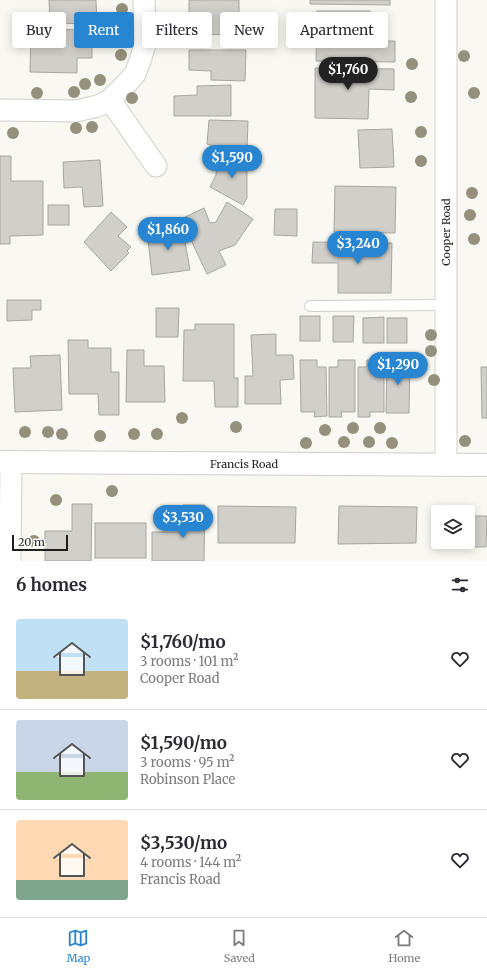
<!DOCTYPE html>
<meta charset="utf-8">
<style>
body{margin:0;font-family:Merriweather,serif;background:#f2f2f3;color:#2b2b33;height:100vh;display:flex;flex-direction:column;font-size:15px;white-space:nowrap}
*{box-sizing:border-box;margin:0}
p{font-size:13px;color:#7c7c81}
.icon{flex:none;width:22px;height:22px;fill:none;stroke:currentColor;stroke-width:2;stroke-linecap:round;stroke-linejoin:round}
.map{position:relative;height:561px;overflow:hidden}
.details{display:flex;flex-direction:column;background:#fff;flex:1}
.details>*{flex:none}
.banner{position:absolute;left:12px;top:12px;width:463px;height:36px;display:flex;gap:8px}
.tools{position:absolute;left:431px;top:505px;display:grid;gap:8px}
.tools a{display:grid;place-items:center;width:44px;height:44px;border-radius:4px;background:#fff;box-shadow:0 2px 10px #0003;font-size:20px}
.scale{position:absolute;left:12px;bottom:10px;width:56px;box-sizing:border-box;padding-left:4px;border:2px solid #1e1e1c;border-top:0;font-size:11px;line-height:14px;white-space:nowrap;color:#1e1e1c;-webkit-text-stroke:3px #fff;paint-order:stroke}
.price{position:absolute;translate:-50% -34px;padding:0 9px;border-radius:14px;background:#2785d1;color:#fff;font-size:13px;line-height:26px;filter:drop-shadow(0 1px 2px #0008)}
.price::after{content:'';position:absolute;left:50%;top:24px;width:12px;height:9px;margin-left:-6px;background:inherit;clip-path:polygon(0 0,100% 0,50% 100%)}
.price.active{background:#222;color:#fff}
ul{padding:0;list-style:none}
li{display:flex;align-items:center;gap:12px;height:100px;padding:0 16px}
li+li{border-top:1px solid #e1e1e2}
li span{display:grid;place-items:center;flex:none;width:112px;height:80px;border-radius:4px;color:#555}
li>.icon{margin-inline-start:auto}
span .icon{width:48px;height:48px;fill:#fffc;stroke-width:1}
li b{font-size:17px}
h2{display:flex;justify-content:space-between;align-items:center;height:48px;padding:0 16px;font-size:17px}
.tag{padding:0 14px;border-radius:4px;background:#fff;box-shadow:0 2px 10px #0003;font-size:14px;line-height:36px}
.tag.active{background:#2785d1;color:#fff}
.dock{display:flex;justify-content:space-around;align-items:center;height:56px;border-top:1px solid #e1e1e2;background:#fff;font-size:11px;color:#7c7c81}
.dock a{display:grid;justify-items:center;gap:2px}
.dock .active{color:#2785d1}
.map>svg:first-child{display:block}
</style>
<div class="map">
<svg width="487" height="561" viewBox="0 0 487 561">
<rect width="100%" height="100%" fill="#f9f8f2"/>
<g fill="#d0cfca" stroke="#a7a6a1">
<polygon points="49,0 96,0 97,24 50,23"/>
<polygon points="189,0 239,0 239,35 189,34"/>
<polygon points="310,0 390,0 390,5 310,4"/>
<polygon points="317,11 370,11 370,41 395,41 395,62 316,61"/>
<polygon points="31,29 92,30 92,58 77,58 77,73 30,72"/>
<polygon points="189,50 246,50 245,81 211,80 211,71 189,70"/>
<polygon points="315,68 394,69 394,90 369,89 368,119 315,118"/>
<polygon points="231,85 231,116 174,116 174,96 197,95 197,86"/>
<polygon points="209,120 248,121 247,149 237,148 237,156 211,154 211,145 207,144"/>
<polygon points="392,129 394,167 360,168 358,130"/>
<polygon points="0,156 11,156 11,181 43,181 43,235 10,236 10,244 0,244"/>
<polygon points="217,159 247,159 247,198 243,205 210,187 216,175"/>
<polygon points="100,160 103,206 84,207 82,187 64,188 63,162"/>
<polygon points="335,186 396,187 395,233 334,232"/>
<polygon points="227,202 253,219 235,245 219,251 226,265 207,274 181,219 204,208 210,223 216,222"/>
<rect x="48" y="205" width="21" height="20"/>
<polygon points="275,209 297,209 297,236 274,235"/>
<polygon points="111,212 127,227 118,236 131,247 127,251 129,253 111,271 84,242"/>
<polygon points="182,225 190,270 152,275 147,231"/>
<polygon points="313,242 392,243 391,293 338,293 338,263 312,263"/>
<polygon points="7,300 41,300 41,310 32,310 32,320 7,321"/>
<polygon points="156,308 179,308 178,337 156,337"/>
<rect x="300" y="316" width="20" height="25"/>
<polygon points="333,316 354,316 353,342 333,342"/>
<polygon points="384,317 384,343 363,343 363,318"/>
<rect x="387" y="318" width="20" height="25"/>
<polygon points="195,324 234,324 234,378 238,378 238,407 215,407 214,381 183,381 184,330 195,330"/>
<polygon points="276,334 276,355 293,355 294,379 280,380 281,404 245,404 245,376 253,376 251,335"/>
<polygon points="68,340 88,340 88,348 111,348 111,372 119,372 119,415 99,415 98,394 69,394"/>
<polygon points="127,350 144,350 144,366 164,366 165,402 126,402"/>
<polygon points="60,355 62,410 15,412 13,368 31,368 30,356"/>
<polygon points="387,359 410,359 409,413 386,413"/>
<polygon points="300,360 317,360 317,367 326,367 327,416 314,417 315,412 301,412"/>
<polygon points="338,360 355,360 355,412 341,412 342,417 329,417 329,367 338,367"/>
<polygon points="367,360 384,360 384,412 370,412 370,417 358,417 358,367 367,367"/>
<polygon points="481,367 487,367 487,418 482,418"/>
<polygon points="72,504 92,504 91,561 45,561 45,531 72,531"/>
<polygon points="183,505 205,505 204,561 152,561 152,532 183,532"/>
<polygon points="218,506 296,507 295,543 218,543"/>
<polygon points="339,506 417,507 416,543 338,544"/>
<polygon points="468,516 487,516 486,547 445,547 445,542 468,542"/>
<rect x="95" y="523" width="51" height="35"/>
</g>
<g fill="none" stroke-linecap="round" stroke-linejoin="round">
<g stroke="#d0cfc9" stroke-width="12">
<polyline id="service" points="310,306 446,305"/>
</g>
<g stroke="#d0cfc9" stroke-width="23">
<g id="minor">
<polyline points="446,0 446,465"/>
<polyline points="110,100 156,166"/>
<polyline points="0,110 76,111 98,106 110,100 127,83 135,74 140,61 145,44 144,0"/>
<polyline points="10,561 11,463"/>
</g>
</g>
<g stroke="#d0cfc9" stroke-width="24">
<polyline id="tertiary" points="0,462 487,465"/>
</g>
<use href="#service" stroke="#fff" stroke-width="10"/>
<use href="#minor" stroke="#fff" stroke-width="21"/>
<use href="#tertiary" stroke="#fff" stroke-width="22"/>
</g>
<g fill="#94907b">
<circle cx="122" cy="9" r="6"/>
<circle cx="124" cy="28" r="6"/>
<circle cx="163" cy="38" r="6"/>
<circle cx="121" cy="55" r="6"/>
<circle cx="464" cy="56" r="6"/>
<circle cx="412" cy="64" r="6"/>
<circle cx="100" cy="80" r="6"/>
<circle cx="85" cy="84" r="6"/>
<circle cx="74" cy="92" r="6"/>
<circle cx="37" cy="93" r="6"/>
<circle cx="474" cy="93" r="6"/>
<circle cx="411" cy="97" r="6"/>
<circle cx="132" cy="98" r="6"/>
<circle cx="92" cy="127" r="6"/>
<circle cx="76" cy="128" r="6"/>
<circle cx="421" cy="132" r="6"/>
<circle cx="13" cy="133" r="6"/>
<circle cx="421" cy="161" r="6"/>
<circle cx="472" cy="193" r="6"/>
<circle cx="470" cy="215" r="6"/>
<circle cx="474" cy="239" r="6"/>
<circle cx="431" cy="335" r="6"/>
<circle cx="431" cy="351" r="6"/>
<circle cx="434" cy="380" r="6"/>
<circle cx="182" cy="418" r="6"/>
<circle cx="236" cy="427" r="6"/>
<circle cx="353" cy="428" r="6"/>
<circle cx="380" cy="428" r="6"/>
<circle cx="325" cy="430" r="6"/>
<circle cx="25" cy="432" r="6"/>
<circle cx="48" cy="432" r="6"/>
<circle cx="62" cy="434" r="6"/>
<circle cx="134" cy="434" r="6"/>
<circle cx="157" cy="434" r="6"/>
<circle cx="100" cy="436" r="6"/>
<circle cx="465" cy="441" r="6"/>
<circle cx="344" cy="442" r="6"/>
<circle cx="369" cy="442" r="6"/>
<circle cx="306" cy="443" r="6"/>
<circle cx="392" cy="443" r="6"/>
<circle cx="112" cy="491" r="6"/>
<circle cx="56" cy="500" r="6"/>
<circle cx="34" cy="541" r="6"/>
</g>
<g text-anchor="middle" stroke-width="4" stroke-linejoin="round" paint-order="stroke">
<g font-size="11" fill="#1e1e1c" stroke="#fff">
<text transform="translate(446 232) rotate(-90)" y="4">Cooper Road</text>
<text x="244" y="468">Francis Road</text>
</g>
</g>
</svg>
<div class="tools">
<a><svg class="icon" aria-label="layers" viewBox="0 0 24 24"><path d="M12 4l9 5-9 5-9-5zM3 14l9 5 9-5"/></svg></a>
</div>
<div class="scale">20 m</div>
<b class="price active" style="left:348px;top:91px">$1,760</b>
<b class="price" style="left:232px;top:179px">$1,590</b>
<b class="price" style="left:168px;top:251px">$1,860</b>
<b class="price" style="left:358px;top:265px">$3,240</b>
<b class="price" style="left:398px;top:386px">$1,290</b>
<b class="price" style="left:183px;top:539px">$3,530</b>
<div class="banner">
<a class="tag">Buy</a>
<a class="tag active">Rent</a>
<a class="tag">Filters</a>
<a class="tag">New</a>
<a class="tag">Apartment</a>
</div>
</div>
<section class="details">
<h2>6 homes<svg class="icon" aria-label="filters" viewBox="0 0 24 24"><path d="M4 7h16M4 17h16"/><circle cx="9" cy="7" r="2"/><circle cx="15" cy="17" r="2"/></svg></h2>
<ul>
<li><span style="background:linear-gradient(#bfe0f5 65%,#c2b280 0)"><svg class="icon" aria-label="home" viewBox="0 0 24 24"><path d="M3 11l9-7 9 7M6 9v11h12V9"/></svg></span><div><b>$1,760/mo</b><p>3 rooms · 101 m²</p><p>Cooper Road</p></div><svg class="icon" aria-label="heart" viewBox="0 0 24 24"><path d="M12 20l-8-8c-3-5 5-10 8-4 3-6 11-1 8 4z"/></svg></li>
<li><span style="background:linear-gradient(#c9d6e8 65%,#8fb573 0)"><svg class="icon" aria-label="home" viewBox="0 0 24 24"><path d="M3 11l9-7 9 7M6 9v11h12V9"/></svg></span><div><b>$1,590/mo</b><p>3 rooms · 95 m²</p><p>Robinson Place</p></div><svg class="icon" aria-label="heart" viewBox="0 0 24 24"><path d="M12 20l-8-8c-3-5 5-10 8-4 3-6 11-1 8 4z"/></svg></li>
<li><span style="background:linear-gradient(#ffd9b3 75%,#7fa58c 0)"><svg class="icon" aria-label="home" viewBox="0 0 24 24"><path d="M3 11l9-7 9 7M6 9v11h12V9"/></svg></span><div><b>$3,530/mo</b><p>4 rooms · 144 m²</p><p>Francis Road</p></div><svg class="icon" aria-label="heart" viewBox="0 0 24 24"><path d="M12 20l-8-8c-3-5 5-10 8-4 3-6 11-1 8 4z"/></svg></li>
</ul>
</section>
<nav class="dock">
<a class="active"><svg class="icon" aria-label="map" viewBox="0 0 24 24"><path d="M3 6l6-2 6 2 6-2v14l-6 2-6-2-6 2zM9 4v14M15 6v14"/></svg>Map</a>
<a><svg class="icon" aria-label="saved" viewBox="0 0 24 24"><path d="M7 4h10v16l-5-4-5 4z"/></svg>Saved</a>
<a><svg class="icon" aria-label="home" viewBox="0 0 24 24"><path d="M3 11l9-7 9 7M6 9v11h12V9"/></svg>Home</a>
</nav>
